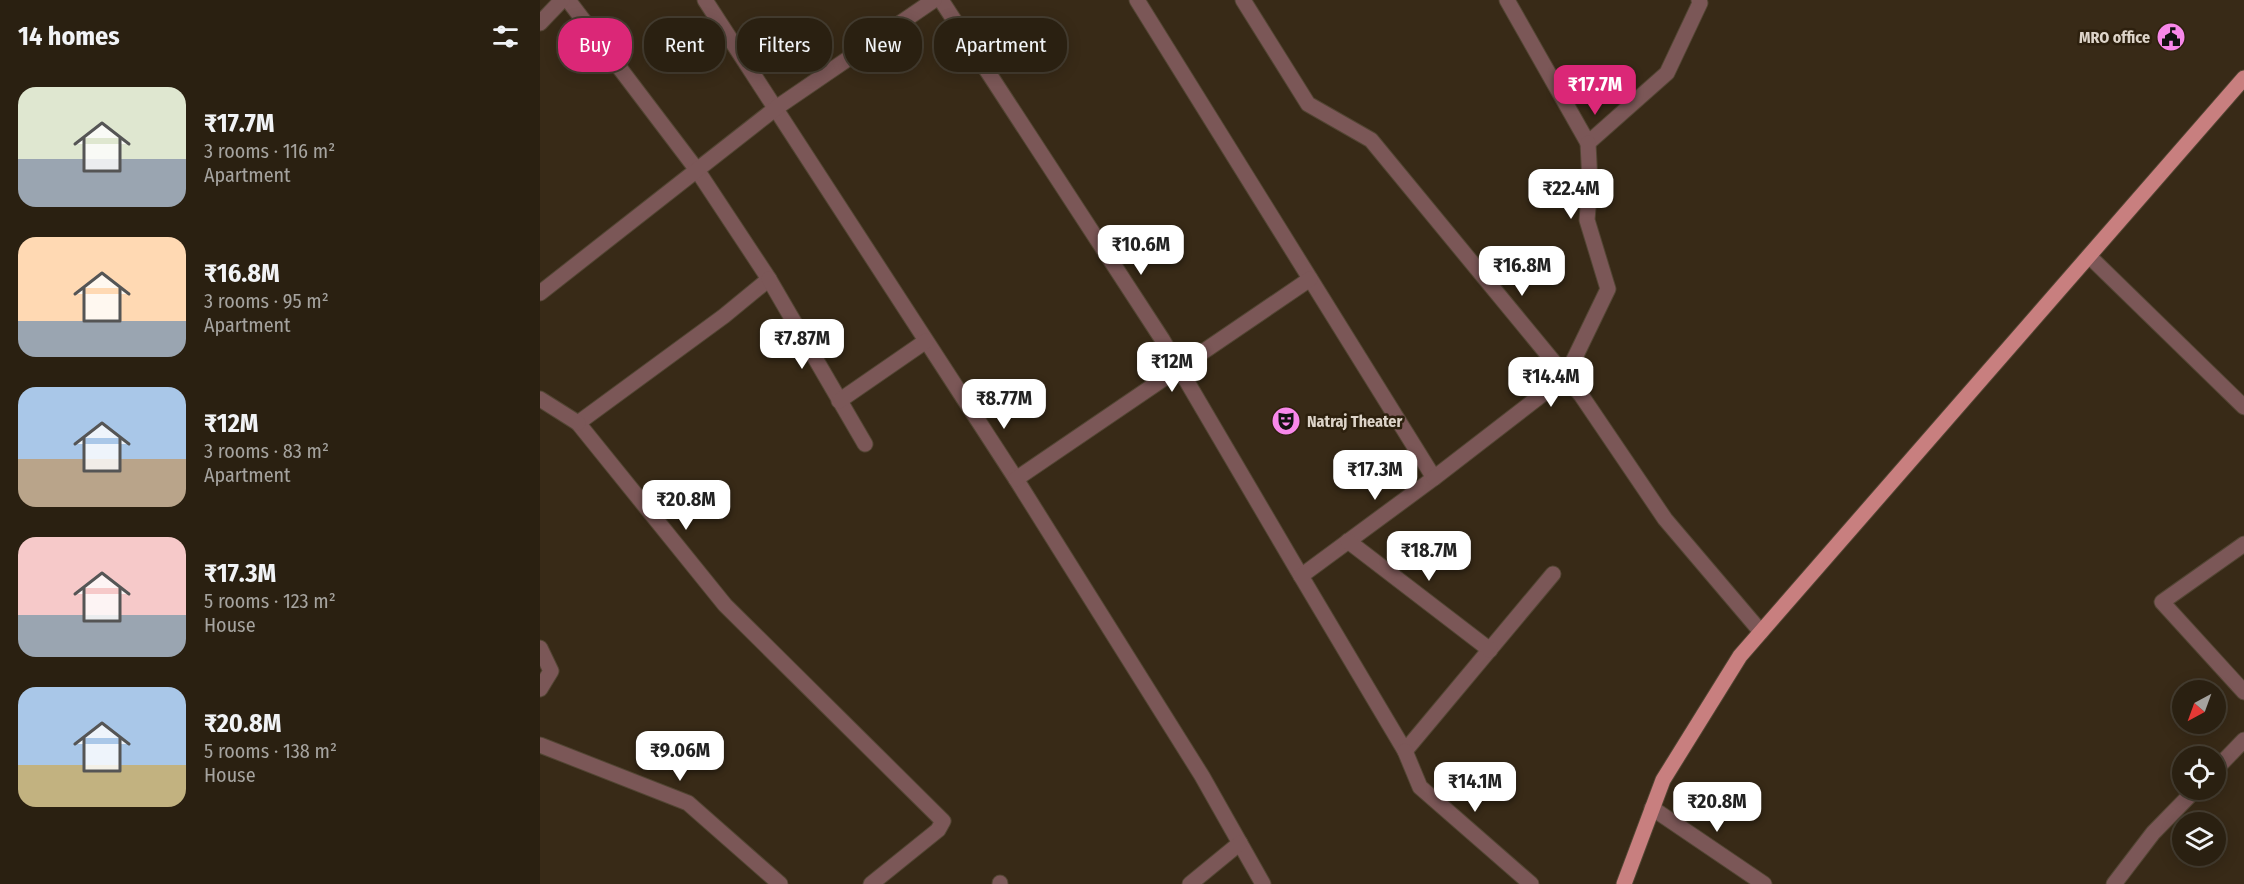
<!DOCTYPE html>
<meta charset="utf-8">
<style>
body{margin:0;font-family:"Fira Sans Condensed",sans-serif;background:#362d1f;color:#f1f3f6;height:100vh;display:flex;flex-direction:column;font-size:22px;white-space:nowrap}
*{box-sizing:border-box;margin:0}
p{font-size:20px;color:#a5a39f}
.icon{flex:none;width:33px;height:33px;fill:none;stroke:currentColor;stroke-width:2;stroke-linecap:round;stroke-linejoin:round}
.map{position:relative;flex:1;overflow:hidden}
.side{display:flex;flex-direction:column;background:#2a2011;width:540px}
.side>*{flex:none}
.top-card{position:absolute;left:18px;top:18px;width:570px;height:54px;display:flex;gap:12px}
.needle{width:39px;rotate:221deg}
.tools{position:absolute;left:1632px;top:680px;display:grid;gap:12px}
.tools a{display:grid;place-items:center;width:54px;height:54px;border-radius:50%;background:#2a2011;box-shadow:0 3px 15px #0003,0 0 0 2px #463e31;font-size:30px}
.price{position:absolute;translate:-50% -51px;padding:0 14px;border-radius:12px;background:#fff;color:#222;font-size:20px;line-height:39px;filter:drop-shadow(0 2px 3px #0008)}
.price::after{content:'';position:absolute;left:50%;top:36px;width:18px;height:14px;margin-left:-9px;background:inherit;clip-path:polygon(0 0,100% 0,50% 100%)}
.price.current{background:#db2777;color:#fff}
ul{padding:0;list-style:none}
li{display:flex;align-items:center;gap:18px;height:150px;padding:0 18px}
li span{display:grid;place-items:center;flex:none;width:168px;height:120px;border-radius:18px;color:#555}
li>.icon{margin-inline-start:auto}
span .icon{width:72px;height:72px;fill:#fffc;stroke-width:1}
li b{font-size:26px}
h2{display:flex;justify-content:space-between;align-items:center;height:72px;padding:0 18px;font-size:26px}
.tag{padding:0 21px;border-radius:24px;background:#2a2011;box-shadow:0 3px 15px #0003,0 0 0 2px #463e31;font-size:21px;line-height:54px}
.tag.current{background:#db2777;color:#fff}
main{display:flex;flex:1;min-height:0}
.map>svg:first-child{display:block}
</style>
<main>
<section class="side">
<h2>14 homes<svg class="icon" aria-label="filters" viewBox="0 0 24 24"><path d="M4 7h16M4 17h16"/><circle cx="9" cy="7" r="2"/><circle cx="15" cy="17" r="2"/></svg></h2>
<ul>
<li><span style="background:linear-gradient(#dfe7d0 60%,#9aa5b1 0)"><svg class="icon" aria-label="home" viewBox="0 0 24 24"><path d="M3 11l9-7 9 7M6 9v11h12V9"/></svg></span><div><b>₹17.7M</b><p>3 rooms · 116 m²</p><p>Apartment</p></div></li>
<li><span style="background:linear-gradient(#ffd9b3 70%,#9aa5b1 0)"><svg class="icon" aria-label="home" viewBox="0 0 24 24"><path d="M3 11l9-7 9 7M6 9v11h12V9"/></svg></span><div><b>₹16.8M</b><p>3 rooms · 95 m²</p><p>Apartment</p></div></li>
<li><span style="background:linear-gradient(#a9c7e8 60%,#b9a48a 0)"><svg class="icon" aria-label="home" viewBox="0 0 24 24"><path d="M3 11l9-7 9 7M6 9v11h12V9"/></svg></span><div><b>₹12M</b><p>3 rooms · 83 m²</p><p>Apartment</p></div></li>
<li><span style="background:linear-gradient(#f6c9c9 65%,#9aa5b1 0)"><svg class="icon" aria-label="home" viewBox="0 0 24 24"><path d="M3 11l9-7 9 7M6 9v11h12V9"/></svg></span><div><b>₹17.3M</b><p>5 rooms · 123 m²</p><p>House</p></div></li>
<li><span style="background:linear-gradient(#a9c7e8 65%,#c2b280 0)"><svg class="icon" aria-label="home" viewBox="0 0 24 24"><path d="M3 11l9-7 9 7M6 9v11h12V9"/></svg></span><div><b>₹20.8M</b><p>5 rooms · 138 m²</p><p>House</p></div></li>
</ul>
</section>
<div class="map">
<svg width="1704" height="884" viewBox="0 0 1704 884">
<rect width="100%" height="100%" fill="#382a17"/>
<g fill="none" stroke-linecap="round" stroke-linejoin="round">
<g stroke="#524533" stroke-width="17">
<g id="minor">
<polyline points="28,0 157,170 229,279 184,316 38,423 185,605 403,821 398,830 331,884"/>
<polyline points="165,0 476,479 662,776 723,884"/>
<polyline points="401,0 622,339 761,576"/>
<polyline points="597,0 894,478 761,576 865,751 1013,574"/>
<polyline points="703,0 768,104 831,140 1041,395 1125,519 1221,632"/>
<polyline points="967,0 1048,143 1127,73 1160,3 1159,0"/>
<polyline points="0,23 22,0"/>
<polyline points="1549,256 1704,407"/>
<polyline points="229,279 325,444"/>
<polyline points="0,293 236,108 394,0"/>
<polyline points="0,399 38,423"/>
<polyline points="299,401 386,341"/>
<polyline points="894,478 1026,376 1068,289 1047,220 1050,183 1048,143"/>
<polyline points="476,479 770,279"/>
<polyline points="808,541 950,650"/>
<polyline points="1704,544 1622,602 1704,692"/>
<polyline points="0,648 11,671 0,689"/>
<polyline points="0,745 148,803 240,884"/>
<polyline points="865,751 880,787 991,884"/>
<polyline points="1676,769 1704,740"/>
<polyline points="1112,808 1224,884"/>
<polyline points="460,883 460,884"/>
<polyline points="650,884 700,843"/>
<polyline points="1574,884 1613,833 1656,789"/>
</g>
</g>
<g stroke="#524533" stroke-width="17">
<polyline id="primary" points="1084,884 1123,780 1200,656 1704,78"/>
</g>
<use href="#minor" stroke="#7b5757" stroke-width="15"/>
<use href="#primary" stroke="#c87f7f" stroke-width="15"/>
</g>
<defs>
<g id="civic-disc" transform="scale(1.5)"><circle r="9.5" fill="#f888ea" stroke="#2d200e"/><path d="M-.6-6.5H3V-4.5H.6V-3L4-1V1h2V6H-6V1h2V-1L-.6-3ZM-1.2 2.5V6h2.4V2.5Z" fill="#111"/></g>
<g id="theatre-disc" transform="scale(1.5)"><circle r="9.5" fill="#f888ea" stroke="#2d200e"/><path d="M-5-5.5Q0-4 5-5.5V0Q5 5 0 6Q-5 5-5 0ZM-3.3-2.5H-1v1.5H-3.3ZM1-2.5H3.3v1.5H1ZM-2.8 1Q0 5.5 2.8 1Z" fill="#111"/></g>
</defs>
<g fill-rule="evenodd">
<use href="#civic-disc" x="1631" y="37"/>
<use href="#theatre-disc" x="746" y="421"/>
</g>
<g text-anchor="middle" stroke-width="5" stroke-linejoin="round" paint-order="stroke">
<g font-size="16" font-weight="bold" fill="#ddd4c9" stroke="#2d200e" text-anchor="end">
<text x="1610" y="43">MRO office</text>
<text x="767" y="427" text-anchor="start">Natraj Theater</text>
</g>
</g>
</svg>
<div class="tools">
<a><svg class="needle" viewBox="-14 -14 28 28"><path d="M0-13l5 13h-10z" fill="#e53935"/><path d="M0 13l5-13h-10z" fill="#a5a39f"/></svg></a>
<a><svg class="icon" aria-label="locate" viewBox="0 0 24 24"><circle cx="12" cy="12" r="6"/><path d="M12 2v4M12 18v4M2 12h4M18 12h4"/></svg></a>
<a><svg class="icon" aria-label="layers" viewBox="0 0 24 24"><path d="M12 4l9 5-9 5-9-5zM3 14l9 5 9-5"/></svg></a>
</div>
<b class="price current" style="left:1055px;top:116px">₹17.7M</b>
<b class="price" style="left:1031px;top:220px">₹22.4M</b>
<b class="price" style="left:601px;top:276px">₹10.6M</b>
<b class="price" style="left:982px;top:297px">₹16.8M</b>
<b class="price" style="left:262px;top:370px">₹7.87M</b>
<b class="price" style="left:632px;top:393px">₹12M</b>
<b class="price" style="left:1011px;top:408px">₹14.4M</b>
<b class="price" style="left:464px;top:430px">₹8.77M</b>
<b class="price" style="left:835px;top:501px">₹17.3M</b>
<b class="price" style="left:146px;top:531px">₹20.8M</b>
<b class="price" style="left:889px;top:582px">₹18.7M</b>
<b class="price" style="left:140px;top:782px">₹9.06M</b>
<b class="price" style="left:935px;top:813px">₹14.1M</b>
<b class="price" style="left:1177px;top:833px">₹20.8M</b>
<div class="top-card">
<a class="tag current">Buy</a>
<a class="tag">Rent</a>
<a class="tag">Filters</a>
<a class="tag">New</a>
<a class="tag">Apartment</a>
</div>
</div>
</main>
